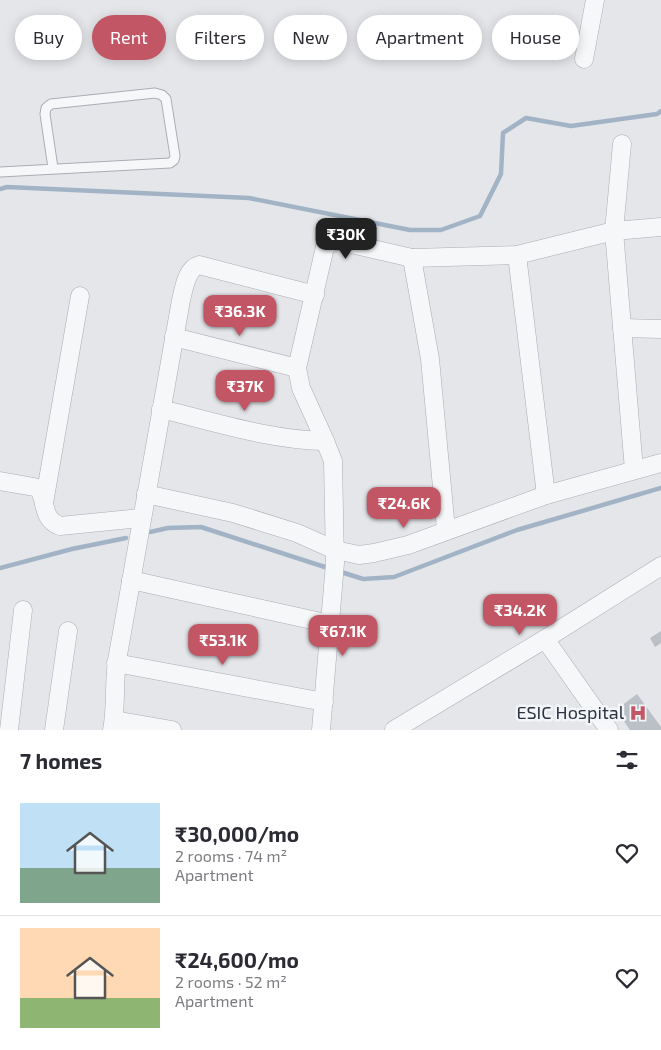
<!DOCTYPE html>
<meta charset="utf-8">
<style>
body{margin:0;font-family:"Exo 2",sans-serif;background:#f2f2f3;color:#2b2b33;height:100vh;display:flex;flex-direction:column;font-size:19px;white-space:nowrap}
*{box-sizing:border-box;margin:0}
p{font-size:16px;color:#7c7c81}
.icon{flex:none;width:28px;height:28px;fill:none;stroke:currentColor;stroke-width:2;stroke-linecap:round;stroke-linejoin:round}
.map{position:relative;height:730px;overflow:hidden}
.details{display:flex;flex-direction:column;background:#fff;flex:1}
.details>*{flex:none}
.guide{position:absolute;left:15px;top:15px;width:631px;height:45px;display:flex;gap:10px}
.price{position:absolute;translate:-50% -42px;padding:0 11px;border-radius:10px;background:#c25664;color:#fff;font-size:16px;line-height:32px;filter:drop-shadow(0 1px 2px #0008)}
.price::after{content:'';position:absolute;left:50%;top:30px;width:15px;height:11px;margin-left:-8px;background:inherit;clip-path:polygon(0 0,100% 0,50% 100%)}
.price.active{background:#222;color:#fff}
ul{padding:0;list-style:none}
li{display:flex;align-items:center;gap:15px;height:125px;padding:0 20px}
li+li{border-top:1px solid #e1e1e2}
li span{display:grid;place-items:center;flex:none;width:140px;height:100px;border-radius:0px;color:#555}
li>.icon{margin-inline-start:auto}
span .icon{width:60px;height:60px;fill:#fffc;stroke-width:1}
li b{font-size:21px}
h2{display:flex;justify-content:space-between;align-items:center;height:60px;padding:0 20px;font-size:21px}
.tag{padding:0 18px;border-radius:22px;background:#fff;box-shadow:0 2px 12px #0003;font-size:18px;line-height:45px}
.tag.active{background:#c25664;color:#fff}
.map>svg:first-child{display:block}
</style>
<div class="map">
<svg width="661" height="730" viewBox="0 0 661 730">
<rect width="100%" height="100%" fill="#e4e6ea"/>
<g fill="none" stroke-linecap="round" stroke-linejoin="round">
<g stroke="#a2b3c6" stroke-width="4.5">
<polyline points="0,189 7,187 249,198 410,230 441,230 480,216 501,174 503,133 526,118 571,126 657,114 661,111"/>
<polyline points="150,532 168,528 201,527 331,569"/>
<polyline points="0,568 72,549 126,538"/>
<polyline points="338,571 363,579 394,577 517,530 661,488"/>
</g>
</g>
<g fill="#bbbfc6">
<polygon points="661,631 661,643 655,647 650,638"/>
<polygon points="637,694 661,727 661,730 630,730 616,710"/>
</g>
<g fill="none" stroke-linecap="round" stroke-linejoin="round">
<g stroke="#a9adb4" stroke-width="11">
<polyline id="service" points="0,172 170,163 174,160 175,156 166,99 162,95 155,93 51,104 46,108 45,114 53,168"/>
</g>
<g stroke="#a9adb4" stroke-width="19">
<g id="minor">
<polyline points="584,59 595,0"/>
<polyline points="622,144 614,231 634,470"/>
<polyline points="517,255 546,495"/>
<polyline points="412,258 430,359 446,530"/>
<polyline points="622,328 661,329"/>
<polyline points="174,337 297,368"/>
<path d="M 161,409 C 215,422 270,440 325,441"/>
<path d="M 0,481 L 34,487 L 39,489 C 47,504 42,519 60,526 L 141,518"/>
<polyline points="146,494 233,513 297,533 335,550 359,555 374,553 408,545 546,495 661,463"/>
<polyline points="44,503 80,296"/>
<polyline points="131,580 330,624"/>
<polyline points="545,639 609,730"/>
<polyline points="116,663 324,702"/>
<polyline points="114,720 172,730"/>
<polyline points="9,730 23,610"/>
<polyline points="54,730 68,631"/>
<path d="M 112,730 C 117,705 113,680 118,655 C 139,537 160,419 181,300 C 184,289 186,269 199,265 L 315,295"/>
<polyline points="321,730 335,563 333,461 325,441 301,388 297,368 325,247 331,242 338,241 412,258 517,255 614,231 661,227"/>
<polyline points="394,730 545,639 661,566"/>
</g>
</g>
<use href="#service" stroke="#f6f7f9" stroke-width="9"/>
<use href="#minor" stroke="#f6f7f9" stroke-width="18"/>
</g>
<defs>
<g id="hospital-bare" transform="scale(1.35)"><path d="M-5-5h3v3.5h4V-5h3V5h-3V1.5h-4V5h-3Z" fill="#c25664" stroke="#f3f5f8" stroke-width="2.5" paint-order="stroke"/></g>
</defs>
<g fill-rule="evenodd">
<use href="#hospital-bare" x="638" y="713"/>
</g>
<g text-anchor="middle" stroke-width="5" stroke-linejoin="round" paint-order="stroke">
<g font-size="18" fill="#2d3441" stroke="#f3f5f8" text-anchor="end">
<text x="624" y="719">ESIC Hospital</text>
</g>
</g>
</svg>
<b class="price active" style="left:346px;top:260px">₹30K</b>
<b class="price" style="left:240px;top:337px">₹36.3K</b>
<b class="price" style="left:245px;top:412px">₹37K</b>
<b class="price" style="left:404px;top:529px">₹24.6K</b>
<b class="price" style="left:520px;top:636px">₹34.2K</b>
<b class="price" style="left:343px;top:657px">₹67.1K</b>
<b class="price" style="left:223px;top:666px">₹53.1K</b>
<div class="guide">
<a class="tag">Buy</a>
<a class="tag active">Rent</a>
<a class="tag">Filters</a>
<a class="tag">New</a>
<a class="tag">Apartment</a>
<a class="tag">House</a>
</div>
</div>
<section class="details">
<h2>7 homes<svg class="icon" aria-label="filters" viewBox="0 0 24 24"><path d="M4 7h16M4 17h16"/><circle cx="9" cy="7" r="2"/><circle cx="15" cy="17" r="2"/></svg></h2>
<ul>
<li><span style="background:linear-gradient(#bfe0f5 65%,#7fa58c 0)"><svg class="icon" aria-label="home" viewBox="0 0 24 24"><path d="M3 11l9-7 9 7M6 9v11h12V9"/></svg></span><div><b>₹30,000/mo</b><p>2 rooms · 74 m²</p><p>Apartment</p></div><svg class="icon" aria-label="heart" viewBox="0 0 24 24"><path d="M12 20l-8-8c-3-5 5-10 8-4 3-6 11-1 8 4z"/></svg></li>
<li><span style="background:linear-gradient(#ffd9b3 70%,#8fb573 0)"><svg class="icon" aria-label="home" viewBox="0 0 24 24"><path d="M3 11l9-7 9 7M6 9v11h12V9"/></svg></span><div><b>₹24,600/mo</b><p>2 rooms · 52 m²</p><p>Apartment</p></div><svg class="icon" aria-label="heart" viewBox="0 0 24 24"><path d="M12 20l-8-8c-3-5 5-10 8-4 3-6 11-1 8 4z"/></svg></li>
</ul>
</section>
